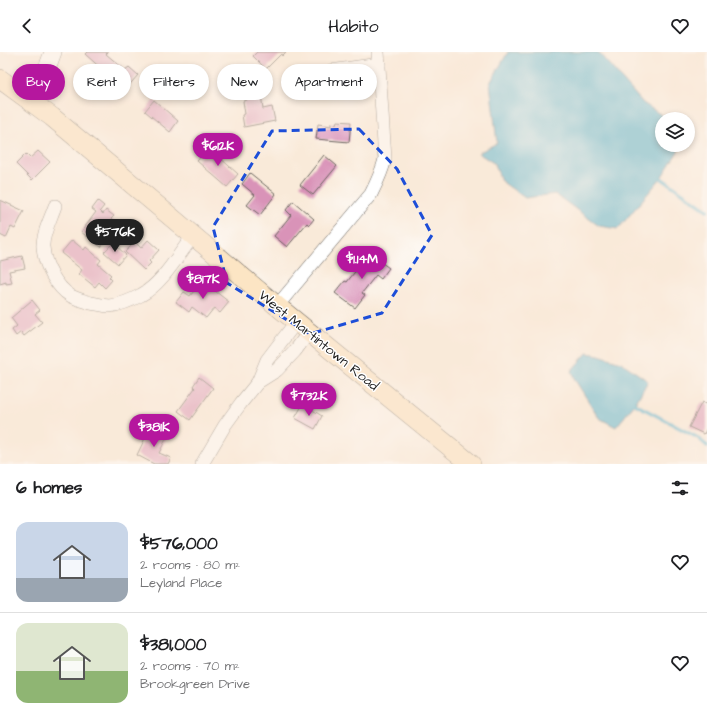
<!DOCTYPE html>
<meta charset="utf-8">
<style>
body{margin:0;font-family:"Architects Daughter",sans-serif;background:#f6f6f6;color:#202124;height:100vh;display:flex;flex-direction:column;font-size:15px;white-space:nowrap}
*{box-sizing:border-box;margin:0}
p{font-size:13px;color:#757577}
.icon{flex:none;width:22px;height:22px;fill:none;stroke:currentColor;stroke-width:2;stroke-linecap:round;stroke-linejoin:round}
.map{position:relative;height:412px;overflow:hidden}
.drawer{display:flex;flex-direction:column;background:#fff;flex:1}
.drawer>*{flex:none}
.guide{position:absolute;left:12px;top:12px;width:400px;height:36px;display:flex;gap:8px}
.tools{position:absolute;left:655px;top:60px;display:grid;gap:8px}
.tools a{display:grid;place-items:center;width:40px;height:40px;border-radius:50%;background:#fff;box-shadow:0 2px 6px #0003;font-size:20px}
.price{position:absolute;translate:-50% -34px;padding:0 9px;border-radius:14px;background:#b5179e;color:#fff;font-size:13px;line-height:26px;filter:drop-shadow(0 1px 2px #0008)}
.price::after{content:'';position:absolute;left:50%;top:24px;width:12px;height:9px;margin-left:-6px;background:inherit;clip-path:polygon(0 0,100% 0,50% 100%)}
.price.selected{background:#222;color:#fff}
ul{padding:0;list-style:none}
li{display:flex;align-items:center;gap:12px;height:100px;padding:0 16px}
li+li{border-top:1px solid #e0e0e0}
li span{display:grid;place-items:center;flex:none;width:112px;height:80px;border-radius:12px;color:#555}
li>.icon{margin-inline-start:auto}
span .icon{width:48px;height:48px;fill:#fffc;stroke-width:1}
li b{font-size:17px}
h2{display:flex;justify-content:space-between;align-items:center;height:48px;padding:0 16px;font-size:17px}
.pill{padding:0 14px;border-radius:18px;background:#fff;box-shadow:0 2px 6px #0003;font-size:14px;line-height:36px}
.pill.selected{background:#b5179e;color:#fff}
header{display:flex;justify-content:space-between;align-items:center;height:52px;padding:0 16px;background:#fff;font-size:18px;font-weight:600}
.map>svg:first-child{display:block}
</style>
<header><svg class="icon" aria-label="back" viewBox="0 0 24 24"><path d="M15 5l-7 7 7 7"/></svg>Habito<svg class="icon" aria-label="heart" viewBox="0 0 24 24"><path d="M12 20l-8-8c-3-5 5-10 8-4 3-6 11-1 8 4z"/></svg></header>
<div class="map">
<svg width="707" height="412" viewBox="0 0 707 412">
<rect width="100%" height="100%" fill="#fff"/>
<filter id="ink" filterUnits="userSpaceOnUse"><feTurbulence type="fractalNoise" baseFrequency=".025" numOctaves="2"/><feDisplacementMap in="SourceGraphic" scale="8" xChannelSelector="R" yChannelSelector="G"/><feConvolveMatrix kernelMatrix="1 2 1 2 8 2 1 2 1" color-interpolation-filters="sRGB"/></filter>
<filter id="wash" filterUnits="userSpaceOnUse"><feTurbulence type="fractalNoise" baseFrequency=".012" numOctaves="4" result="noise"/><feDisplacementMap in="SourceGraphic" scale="16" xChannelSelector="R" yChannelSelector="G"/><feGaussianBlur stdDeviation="0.9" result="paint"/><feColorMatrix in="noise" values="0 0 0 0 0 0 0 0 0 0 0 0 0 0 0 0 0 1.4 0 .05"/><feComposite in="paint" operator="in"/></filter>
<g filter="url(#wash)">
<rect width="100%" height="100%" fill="#f9ead9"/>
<g fill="#52b4d1" stroke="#376876">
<polygon points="508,0 598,0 643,51 663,64 675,67 662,67 662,93 682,93 661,126 618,177 599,174 555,142 525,146 501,129 495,112 478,101 497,91 490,31"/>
<polygon points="587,301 599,303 621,310 648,329 635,352 616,375 599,366 575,328 571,319"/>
</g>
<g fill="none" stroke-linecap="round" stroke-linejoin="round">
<g stroke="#52b4d1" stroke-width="3.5">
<polyline points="661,126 707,158"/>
<polyline points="635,352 698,386 707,394"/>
</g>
</g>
<g id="blocks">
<g fill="#d993b8">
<polygon points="87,0 108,0 106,2 125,18 129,15 138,23 125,38 117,31 115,34 102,22 104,19 85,2"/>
<polygon points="257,0 286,0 282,4 281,2 266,17 253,4"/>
<polygon points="261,42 263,57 272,55 275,69 244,75 242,63 245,62 243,49 247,48 247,44"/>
<polygon points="154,48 178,69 170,80 145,59"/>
<polygon points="337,69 351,70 349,90 316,87 318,72 331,74 331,71 336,72"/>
<polygon points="209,96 238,122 227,135 197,109"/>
<polygon points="38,99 50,110 32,128 16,112 26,102 30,106"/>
<polygon points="324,103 337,114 313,143 300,133"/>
<polygon points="250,121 276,142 260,163 247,153 255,143 242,132"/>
<polygon points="0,148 24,159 15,177 11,175 6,186 0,183"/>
<polygon points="98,149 104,154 100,159 103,162 106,158 114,164 111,167 118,172 101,195 81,180 96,160 92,157"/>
<polygon points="293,149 314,167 309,173 307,171 287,195 274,184 291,163 286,158"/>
<polygon points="72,188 84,198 86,195 101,208 98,212 111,223 109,225 112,228 105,236 99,230 95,235 79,222 82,218 61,201"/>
<polygon points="148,188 159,198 149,209 151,211 144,218 125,200 135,190 141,196"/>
<polygon points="113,191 126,203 118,212 104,200"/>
<polygon points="367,200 389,216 381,227 376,223 362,241 365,243 355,256 335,241 345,229 347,230 361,212 359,211"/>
<polygon points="22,204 25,216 9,219 12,231 6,232 6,230 0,232 0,209"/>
<polygon points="202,229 229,250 220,261 214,256 206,266 192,255 189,260 176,250 184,240 190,244"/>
<polygon points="32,248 40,258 35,262 42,270 24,284 21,280 16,284 12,278 17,274 11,266"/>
<polygon points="199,325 213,336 190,368 178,359 195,336 193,334"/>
<polygon points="702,350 707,353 707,376 704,382 689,375"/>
<polygon points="303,352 322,364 315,377 295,366"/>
<polygon points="150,376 167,385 159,401 171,406 168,412 154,412 137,403"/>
</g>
</g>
</g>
<g filter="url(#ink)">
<use href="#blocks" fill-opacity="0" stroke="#69645e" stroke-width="1"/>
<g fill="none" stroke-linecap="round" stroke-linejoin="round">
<g stroke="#69645e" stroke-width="14">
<g id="minor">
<polyline points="317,31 331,19 379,12"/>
<path d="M 55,154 C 51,166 42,183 43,195 C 44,212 56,235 71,244 C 77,247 85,249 91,251 C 97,252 104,254 109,254 C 120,253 132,248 141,243 C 162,232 179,202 193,184"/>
<path d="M 277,254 L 371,142 C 377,130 382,120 385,107 L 378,0"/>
<polyline points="258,330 267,308 296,270"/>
<polyline points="202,412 225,373 241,351 258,330 277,318 295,299 309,280"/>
</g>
</g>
<g stroke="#69645e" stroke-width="18">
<polyline id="tertiary" points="30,49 46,19 53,0"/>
</g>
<g stroke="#69645e" stroke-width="20">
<polyline id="secondary" points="0,27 52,65 277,254 471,412"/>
</g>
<use href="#minor" stroke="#fff" stroke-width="13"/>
<use href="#tertiary" stroke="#fff" stroke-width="17"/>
<use href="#secondary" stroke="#fce5c4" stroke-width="19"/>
</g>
</g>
<path d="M0 0H707V412H0ZM 359,77 L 397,117 L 432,183 L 382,261 L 310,282 L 227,231 L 213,175 L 272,79 Z" fill="#f9ead9" fill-opacity=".55" fill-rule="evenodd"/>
<path fill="none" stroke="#1d4ed8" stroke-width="3" stroke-dasharray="8 5" stroke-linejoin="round" d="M 359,77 L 397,117 L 432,183 L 382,261 L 310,282 L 227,231 L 213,175 L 272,79 Z"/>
<g text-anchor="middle" stroke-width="3" stroke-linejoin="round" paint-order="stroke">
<g font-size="14" fill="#1c1c1c" stroke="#fff">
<text transform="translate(319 288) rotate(39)" y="5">West Martintown Road</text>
</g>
</g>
</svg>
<div class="tools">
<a><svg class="icon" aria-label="layers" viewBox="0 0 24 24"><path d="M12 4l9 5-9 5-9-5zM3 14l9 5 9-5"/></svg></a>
</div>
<b class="price" style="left:218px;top:115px">$612K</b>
<b class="price selected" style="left:115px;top:201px">$576K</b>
<b class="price" style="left:362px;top:228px">$1.14M</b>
<b class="price" style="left:203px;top:248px">$817K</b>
<b class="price" style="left:309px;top:365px">$732K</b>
<b class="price" style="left:154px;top:396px">$381K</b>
<div class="guide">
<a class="pill selected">Buy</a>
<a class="pill">Rent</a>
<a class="pill">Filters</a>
<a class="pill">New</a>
<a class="pill">Apartment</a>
</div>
</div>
<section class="drawer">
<h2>6 homes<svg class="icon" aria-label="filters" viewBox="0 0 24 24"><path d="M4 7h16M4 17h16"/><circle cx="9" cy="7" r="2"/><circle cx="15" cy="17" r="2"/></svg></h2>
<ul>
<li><span style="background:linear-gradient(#c9d6e8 70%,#9aa5b1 0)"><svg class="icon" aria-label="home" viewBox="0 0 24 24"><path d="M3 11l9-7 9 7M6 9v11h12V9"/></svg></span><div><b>$576,000</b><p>2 rooms · 80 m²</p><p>Leyland Place</p></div><svg class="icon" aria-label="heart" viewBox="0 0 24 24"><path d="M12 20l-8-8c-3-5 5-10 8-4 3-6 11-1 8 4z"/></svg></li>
<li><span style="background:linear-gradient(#dfe7d0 60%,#8fb573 0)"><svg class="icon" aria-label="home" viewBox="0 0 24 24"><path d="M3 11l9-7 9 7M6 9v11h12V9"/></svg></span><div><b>$381,000</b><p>2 rooms · 70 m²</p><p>Brookgreen Drive</p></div><svg class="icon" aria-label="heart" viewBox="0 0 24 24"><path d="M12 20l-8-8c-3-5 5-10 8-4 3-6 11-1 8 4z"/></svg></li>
</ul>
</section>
